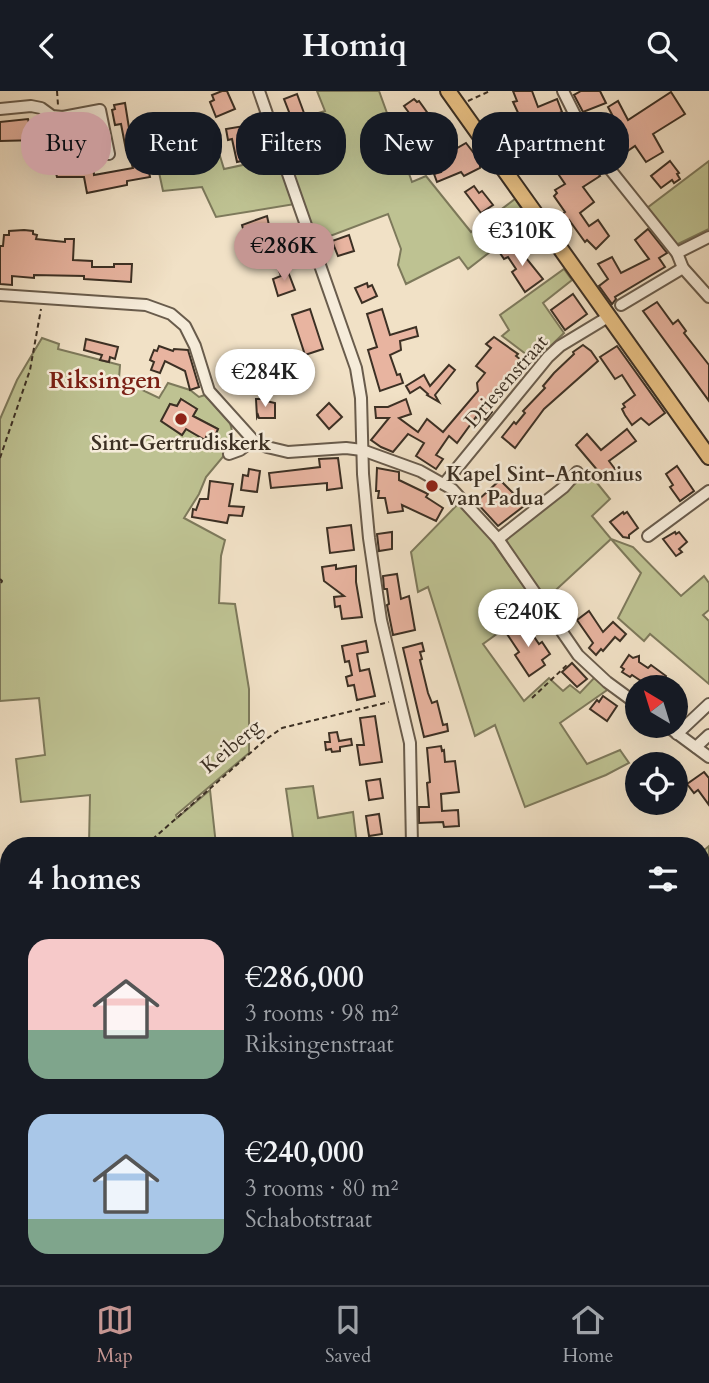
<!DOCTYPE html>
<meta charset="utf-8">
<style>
body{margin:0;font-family:Cardo,serif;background:#242831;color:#f1f3f6;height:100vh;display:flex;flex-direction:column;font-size:26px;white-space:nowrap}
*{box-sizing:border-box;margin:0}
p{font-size:23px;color:#9ea1a6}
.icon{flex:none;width:38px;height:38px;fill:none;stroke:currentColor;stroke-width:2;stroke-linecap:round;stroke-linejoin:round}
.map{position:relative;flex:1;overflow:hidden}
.side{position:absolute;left:0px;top:746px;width:710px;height:450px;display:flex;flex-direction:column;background:#171b24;border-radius:28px 28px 0 0;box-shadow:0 7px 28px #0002}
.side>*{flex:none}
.guide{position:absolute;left:21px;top:21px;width:668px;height:63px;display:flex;gap:14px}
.needle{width:46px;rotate:322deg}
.tools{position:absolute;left:625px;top:584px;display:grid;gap:14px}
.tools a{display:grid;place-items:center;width:63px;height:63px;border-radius:50%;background:#171b24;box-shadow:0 7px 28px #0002;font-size:35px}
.price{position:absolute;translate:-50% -60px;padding:0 16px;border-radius:24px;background:#fff;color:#222;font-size:23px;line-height:46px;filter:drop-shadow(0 2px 4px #0008)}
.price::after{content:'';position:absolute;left:50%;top:42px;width:21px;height:16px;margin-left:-10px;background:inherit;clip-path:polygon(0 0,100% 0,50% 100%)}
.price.on{background:#c59692;color:#111}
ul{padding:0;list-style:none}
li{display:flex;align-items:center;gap:21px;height:175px;padding:0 28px}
li span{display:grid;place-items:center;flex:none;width:196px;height:140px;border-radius:21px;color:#555}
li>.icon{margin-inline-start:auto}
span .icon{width:84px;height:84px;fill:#fffc;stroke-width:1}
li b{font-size:30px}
h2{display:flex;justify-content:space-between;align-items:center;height:84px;padding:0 28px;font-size:30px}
.chip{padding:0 24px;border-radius:28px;background:#171b24;box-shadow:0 7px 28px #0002;font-size:24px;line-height:63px}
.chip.on{background:#c59692;color:#111}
header{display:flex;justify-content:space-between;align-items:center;height:91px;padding:0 28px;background:#171b24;font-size:32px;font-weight:700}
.tab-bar{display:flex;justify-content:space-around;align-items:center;height:98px;border-top:2px solid #363941;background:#171b24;font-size:19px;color:#9ea1a6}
.tab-bar a{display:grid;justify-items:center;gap:4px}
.tab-bar .on{color:#c59692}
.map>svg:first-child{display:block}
</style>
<header><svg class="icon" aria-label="back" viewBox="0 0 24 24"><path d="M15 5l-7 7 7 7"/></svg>Homiq<svg class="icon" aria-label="search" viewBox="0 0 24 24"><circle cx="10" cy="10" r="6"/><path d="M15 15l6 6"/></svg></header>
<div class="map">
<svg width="709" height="1194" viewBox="0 0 709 1194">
<rect width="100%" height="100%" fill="#f1e1c6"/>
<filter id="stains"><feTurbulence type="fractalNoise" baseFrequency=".00286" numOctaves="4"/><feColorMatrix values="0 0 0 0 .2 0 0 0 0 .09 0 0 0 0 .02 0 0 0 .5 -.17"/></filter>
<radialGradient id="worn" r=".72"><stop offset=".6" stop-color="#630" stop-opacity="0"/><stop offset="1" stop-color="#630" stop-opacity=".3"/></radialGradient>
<g fill="#bec292" stroke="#7d795b" stroke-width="2" fill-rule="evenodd">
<polygon points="317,0 379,0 412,91 426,85 471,141 515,108 530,130 468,178 459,166 406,193 398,174 401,158 388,123 317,150 292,81 330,71 312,24 325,20"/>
<polygon points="177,38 182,71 220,65 224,78 280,66 295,113 216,126 202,96 163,100 151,44"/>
<polygon points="709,70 709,138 676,154 647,117"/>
<polygon points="564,178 572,189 543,212 564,242 535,270 502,245 509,239 500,224"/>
<path d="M 42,247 L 59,253 L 58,258 L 120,274 L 119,288 L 159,307 L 168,292 L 190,299 L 199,306 L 205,304 L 230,332 L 234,347 L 227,361 L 206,386 L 199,403 L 184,427 L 225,449 L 221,465 L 219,512 L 235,513 L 249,598 L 249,662 L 176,724 L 177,727 L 210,699 L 216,754 L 89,754 L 90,704 L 21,711 L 16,668 L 45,664 L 39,607 L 0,610 L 0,328 L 17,289 ZM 181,308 L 197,318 L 193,325 L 218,338 L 213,350 L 206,346 L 205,349 L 186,338 L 182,344 L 162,331 L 170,313 L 177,315 Z"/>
<polygon points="589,382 610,408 592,425 611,448 633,456 681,505 704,485 709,492 709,519 703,524 709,530 709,593 650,543 644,550 618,527 641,482 611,448 545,509 506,453 507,445"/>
<polygon points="459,412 486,442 537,514 483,553 524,610 549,587 563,600 570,594 580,602 595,586 610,597 560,632 587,673 620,659 629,672 606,684 525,716 495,634 475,645 430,502 428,496 418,501 411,461"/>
<polygon points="313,695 318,727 353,721 357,754 294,754 286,698"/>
<polygon points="709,755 709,868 702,874 702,761"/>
<polygon points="709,1007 709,1166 702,1170 702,1014"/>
<polygon points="420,1186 420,1188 334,1194 270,1194 269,1187"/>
<polygon points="426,1187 673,1187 661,1194 426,1194"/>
</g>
<g fill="#e8b4a0" stroke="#3c3024" stroke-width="2">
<polygon points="222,0 227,0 235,18 216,26 210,11 214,9 212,4"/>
<polygon points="513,0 532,0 538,16 557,8 562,21 526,36 552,68 556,65 560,70 582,55 601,80 598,82 600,85 583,96 594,111 580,122 589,135 598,129 609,145 596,158 587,149 585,151 569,129 558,137 553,129 565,121 554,105 557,102 555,99 565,93 550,71 539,77 535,71 539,69 526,52 513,61 509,55 519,47 509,33 520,26 513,11 517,10"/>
<polygon points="581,0 600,0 606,12 583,21 574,4"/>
<polygon points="671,1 685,23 653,43 663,61 646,71 635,55 613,70 596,49 618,35 608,16 618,10 628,29"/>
<polygon points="297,3 304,22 291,26 284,8"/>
<polygon points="414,8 417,11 419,10 429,24 424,27 433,40 438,37 443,45 432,52 430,50 425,53 422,50 408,61 402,52 421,38 404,15"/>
<polygon points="125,12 129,37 147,33 149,43 135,46 137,56 126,59 121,33 115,34 112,19 115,18 114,14"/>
<polygon points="28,28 30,35 55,36 56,56 40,54 39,49 0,50 0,31"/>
<polygon points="85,32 85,35 93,33 95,43 92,43 93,48 90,49 94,84 133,77 132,74 147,71 150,86 127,90 127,94 87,102 84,86 57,86 56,82 81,78 78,59 82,58 80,43 74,44 72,35"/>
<polygon points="262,32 265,42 243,47 246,63 270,55 273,64 247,73 246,69 237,71 232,48 228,49 226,38"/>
<polygon points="466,52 480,70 480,77 464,85 461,81 437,91 434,83 441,81 439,76 453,64 454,59"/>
<polygon points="670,70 679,82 677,83 680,88 674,92 672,89 661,97 651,85"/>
<polygon points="474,95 479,102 482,100 493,114 481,122 465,101"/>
<polygon points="267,125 272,148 257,153 252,139 244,141 242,134"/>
<polygon points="648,138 667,162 659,167 665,176 615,206 616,208 612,213 599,195 608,188 598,173 612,166 621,182 649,168 635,149"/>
<polygon points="24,139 33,140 33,143 37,144 36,148 65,151 65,148 74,148 73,169 92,170 92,176 114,176 114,173 132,173 131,191 84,188 84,185 34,184 34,187 12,185 12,194 0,193 0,155 3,155 4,144 9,144 9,140"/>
<polygon points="349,144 354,160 338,165 332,150"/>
<polygon points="514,152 543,188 525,201 512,181 516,178 508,166 504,168 500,162"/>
<polygon points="287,178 295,199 278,205 273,188 281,185 279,180"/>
<polygon points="367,192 368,196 372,194 377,205 362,212 355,197"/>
<polygon points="573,203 587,223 565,239 551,219"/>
<polygon points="657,211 673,233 678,229 686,240 684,242 709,274 709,310 643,220"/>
<polygon points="310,218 323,258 305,264 292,224"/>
<polygon points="382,218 390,244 416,236 418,245 400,250 401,259 390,264 397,284 400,283 403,292 380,300 368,259 377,256 367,223"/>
<polygon points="494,246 518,263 516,265 521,269 520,272 487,314 492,321 486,329 484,327 481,330 476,326 457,352 449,345 436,364 443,368 436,378 416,365 424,352 408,343 393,361 381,356 371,349 389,327 376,327 375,316 388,316 406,308 411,323 399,327 418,341 427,328 443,341 478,300 477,292 485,282 476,275 491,257 486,253"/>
<polygon points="86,248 118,256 115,268 110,266 109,271 100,269 102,264 84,259"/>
<polygon points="583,254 591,260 598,270 544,318 515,357 502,346 514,331 516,333 525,322 523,320 545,297 543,295 554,282 574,263 573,261"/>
<polygon points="159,255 173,260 174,258 188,259 199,296 190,299 185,280 165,270 160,282 151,279 154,271 150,269 154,259 157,260"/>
<polygon points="617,255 665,322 649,334 641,327 632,334 625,324 622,318 625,316 623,313 635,304 622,284 615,288 600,266"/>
<polygon points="449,274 455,279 435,304 439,311 427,304 428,303 420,296 410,302 406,295 424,284 430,295"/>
<polygon points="181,308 197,318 193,325 218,338 213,350 206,346 205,349 186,338 182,344 161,330 170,313 177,315"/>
<polygon points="256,308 267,308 266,310 275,312 275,327 259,327 258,324 257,326"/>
<polygon points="329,312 342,326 329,338 317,324"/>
<polygon points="627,338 636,350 609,370 615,378 604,387 576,354 587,343 601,359"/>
<polygon points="338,367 342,397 327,399 327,392 271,397 269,382 320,376 319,368"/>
<polygon points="677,375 694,400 680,410 670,396 673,394 666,383"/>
<polygon points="377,377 399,381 399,389 428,403 426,406 443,417 436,430 402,414 403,420 388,422 385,407 378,407 379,400 376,400"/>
<polygon points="249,378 260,380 257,401 241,399 243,384 248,385"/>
<polygon points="500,389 518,407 520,405 525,411 522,413 524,415 498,435 476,411"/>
<polygon points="210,390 233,393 229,415 244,416 242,425 229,424 227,432 192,426 193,418 196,419 200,408 208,408"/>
<polygon points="623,421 624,423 627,421 638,437 629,444 629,447 623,446 610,431"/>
<polygon points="351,434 354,459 330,462 327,437"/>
<polygon points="392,441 392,458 379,460 377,443"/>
<polygon points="675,441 676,443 679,441 687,451 679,458 682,461 676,465 663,448"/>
<polygon points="336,474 336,478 356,475 356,491 362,526 342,528 340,515 335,516 334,506 344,505 324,490 322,476"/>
<polygon points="397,483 401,508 409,505 415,539 393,544 387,514 389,513 387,498 384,498 383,485"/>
<polygon points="589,520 603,541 613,531 626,543 620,550 615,546 603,560 601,558 596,564 589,557 593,552 577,529"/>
<polygon points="524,531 539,553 542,551 550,563 542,569 545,574 529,585 515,564 519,561 507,543"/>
<polygon points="366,550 368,561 357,563 360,580 369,578 375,605 357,609 354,594 348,595 346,586 352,584 349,570 345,571 342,555"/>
<polygon points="422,552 424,560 420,561 422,568 420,569 428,602 432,612 437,610 443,634 447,633 448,640 424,646 403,557"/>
<polygon points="629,564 633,567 639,565 639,571 648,577 651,574 666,585 661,597 640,597 644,592 632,584 630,586 622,581 624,578 621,576"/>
<polygon points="572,572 587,588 577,596 562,581"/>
<polygon points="603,605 617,615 607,630 590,618 597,609 599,611"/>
<polygon points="375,625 382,671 360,674 357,654 364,654 360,627"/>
<polygon points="337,641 339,650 351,648 352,654 340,656 340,660 332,661 331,658 326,659 325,651 330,651 329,642"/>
<polygon points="441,655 442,660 444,659 445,671 455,670 459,701 441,703 442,720 458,719 459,735 444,736 443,731 419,732 419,716 429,716 427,692 430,691 427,657"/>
<polygon points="704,681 709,687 709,714 698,699 694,702 687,693"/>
<polygon points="380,688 383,707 369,709 366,690"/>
<polygon points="379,723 382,743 369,745 366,725"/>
</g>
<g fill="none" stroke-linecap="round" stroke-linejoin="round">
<g stroke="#695c4c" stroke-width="14">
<g id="minor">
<polyline points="259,0 356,277 361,307 363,383 369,447 381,529 410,652 412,754"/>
<polyline points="563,0 589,52 677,162 683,177 709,206"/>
<polyline points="0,18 31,15 41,17 52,25 63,26 100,19 109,63"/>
<polyline points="677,162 709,146"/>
<polyline points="0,204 146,214 171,223 185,235 195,255 209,300 253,349 267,356 288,361 346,357 362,359 420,380 452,398 498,448 578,564 607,591 637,613"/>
<polyline points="621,214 683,177"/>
<polyline points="229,363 240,359 253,349"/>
<polyline points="444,393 548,266 560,255 608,226"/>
<polyline points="648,445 709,400"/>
<polyline points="498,448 564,396 577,381"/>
<polyline points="667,635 709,666"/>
<polyline points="677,643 709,613"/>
<polyline points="696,656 709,644"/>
<polyline points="422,1186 423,1194"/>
</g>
</g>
<g stroke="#3c3024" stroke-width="18">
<polyline id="major" points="448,0 709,366"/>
</g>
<g stroke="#3c3024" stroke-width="2" stroke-dasharray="5 3.5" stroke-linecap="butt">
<polyline points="57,0 58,14"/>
<polyline points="468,10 490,0"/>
<polyline points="215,346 226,354"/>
<polyline points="0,367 30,279 41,218"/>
<polyline points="0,488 2,490 0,494"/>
<polyline points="532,607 569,572"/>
<polyline points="146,754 265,649 282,637 389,611"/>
<polyline points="0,929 9,933"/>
</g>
<use href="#minor" stroke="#f6ecda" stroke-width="10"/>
<use href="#major" stroke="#e8c083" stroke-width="14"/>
</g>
<g fill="#8f2418" stroke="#f6ecda" stroke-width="2.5">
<circle cx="181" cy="328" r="7"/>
<circle cx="432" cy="395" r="7"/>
</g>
<g text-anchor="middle" stroke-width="5" stroke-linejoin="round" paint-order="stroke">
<g font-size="21" fill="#3c3024" stroke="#f6ecda">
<text transform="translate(506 290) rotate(-49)" y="7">Driesenstraat</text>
<text transform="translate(231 655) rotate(-40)" y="7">Keiberg</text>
</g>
<g font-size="21" font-weight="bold" fill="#3c3024" stroke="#f6ecda">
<text x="181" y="359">Sint-Gertrudiskerk</text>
<text x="446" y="390" text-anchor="start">Kapel Sint-Antonius<tspan x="446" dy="24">van Padua</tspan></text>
</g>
<g font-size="24" font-weight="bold" fill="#7a1f14" stroke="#f6ecda">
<text x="105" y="297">Riksingen</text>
</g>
</g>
<rect width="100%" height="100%" filter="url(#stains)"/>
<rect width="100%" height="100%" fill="url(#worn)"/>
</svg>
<div class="tools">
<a><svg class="needle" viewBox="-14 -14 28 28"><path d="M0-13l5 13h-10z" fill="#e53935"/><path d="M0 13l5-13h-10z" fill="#9ea1a6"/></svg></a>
<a><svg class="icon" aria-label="locate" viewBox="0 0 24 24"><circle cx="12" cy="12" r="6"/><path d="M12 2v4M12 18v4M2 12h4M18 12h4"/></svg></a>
</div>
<b class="price" style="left:522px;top:177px">€310K</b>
<b class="price on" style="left:284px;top:192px">€286K</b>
<b class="price" style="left:265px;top:318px">€284K</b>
<b class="price" style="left:528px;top:558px">€240K</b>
<div class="guide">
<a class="chip on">Buy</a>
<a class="chip">Rent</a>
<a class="chip">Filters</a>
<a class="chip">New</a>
<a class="chip">Apartment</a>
</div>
<section class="side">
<h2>4 homes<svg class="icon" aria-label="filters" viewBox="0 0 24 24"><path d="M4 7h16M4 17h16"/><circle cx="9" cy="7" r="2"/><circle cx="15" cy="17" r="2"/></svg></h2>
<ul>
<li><span style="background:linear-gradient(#f6c9c9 65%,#7fa58c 0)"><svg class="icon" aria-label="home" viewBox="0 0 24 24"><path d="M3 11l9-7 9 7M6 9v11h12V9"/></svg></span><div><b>€286,000</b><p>3 rooms · 98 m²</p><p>Riksingenstraat</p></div></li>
<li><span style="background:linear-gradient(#a9c7e8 75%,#7fa58c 0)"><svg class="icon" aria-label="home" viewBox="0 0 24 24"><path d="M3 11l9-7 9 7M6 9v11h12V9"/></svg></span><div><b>€240,000</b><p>3 rooms · 80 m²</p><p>Schabotstraat</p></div></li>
</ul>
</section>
</div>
<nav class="tab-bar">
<a class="on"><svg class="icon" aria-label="map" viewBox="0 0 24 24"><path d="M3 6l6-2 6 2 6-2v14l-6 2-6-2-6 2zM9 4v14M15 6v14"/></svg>Map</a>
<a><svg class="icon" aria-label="saved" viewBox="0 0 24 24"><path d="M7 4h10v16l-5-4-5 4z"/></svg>Saved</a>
<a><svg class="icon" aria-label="home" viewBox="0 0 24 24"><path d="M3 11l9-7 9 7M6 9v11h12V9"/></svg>Home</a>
</nav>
